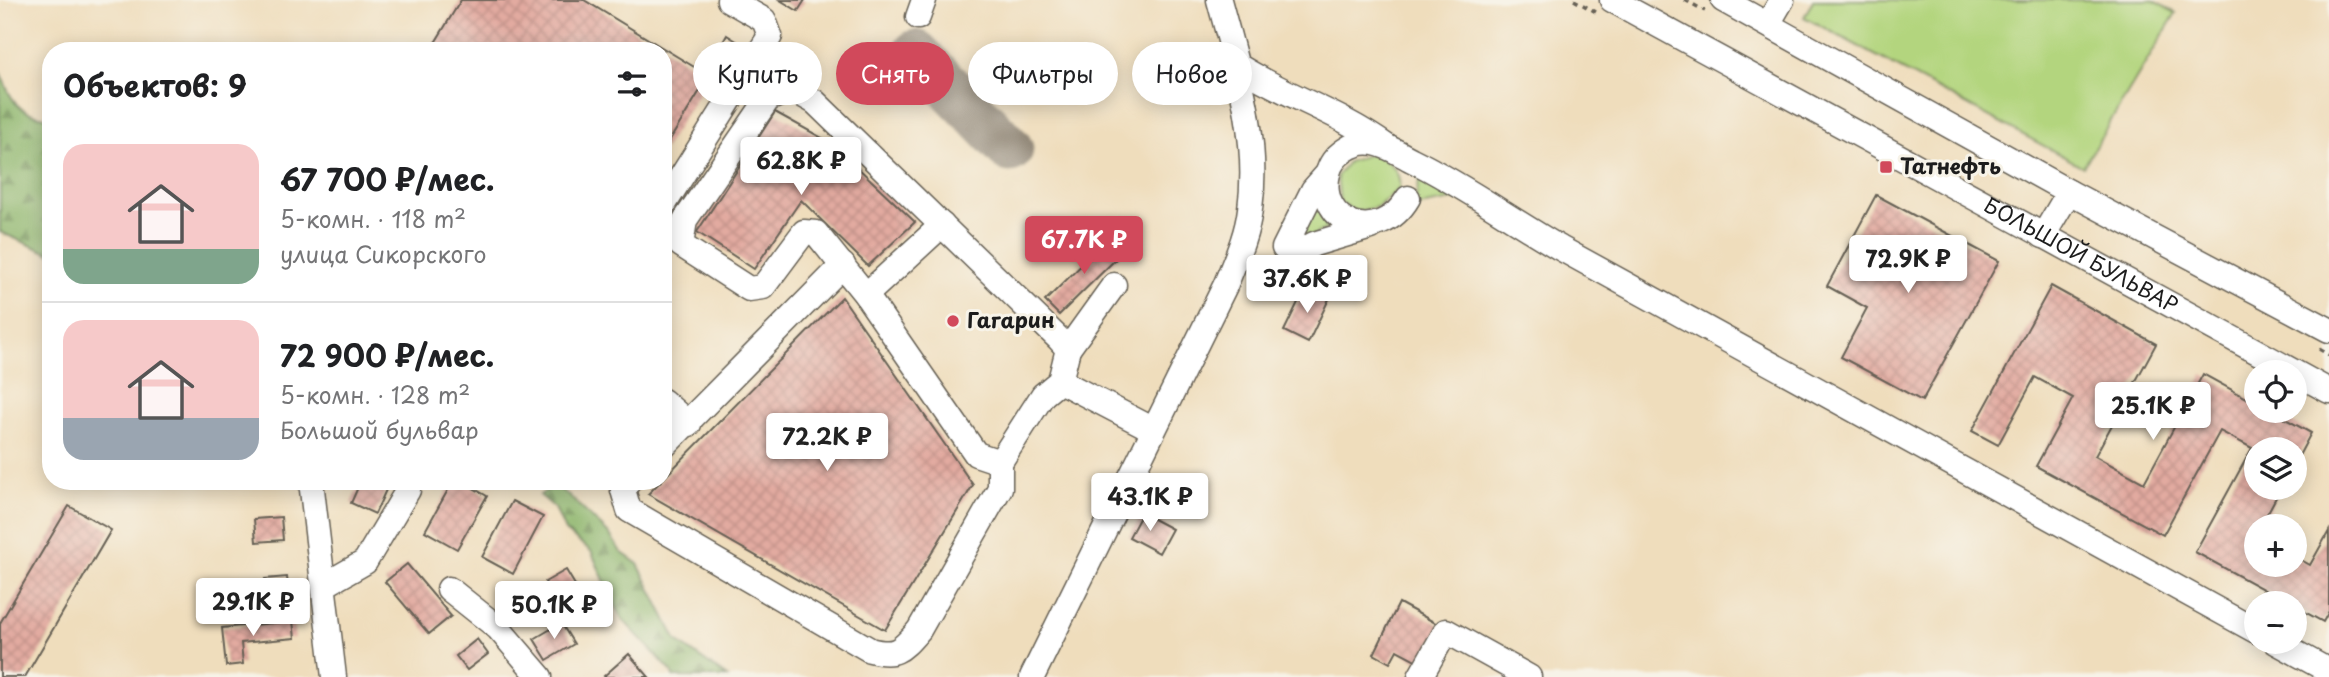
<!DOCTYPE html>
<html lang="ru">
<meta charset="utf-8">
<style>
body{margin:0;font-family:"Playpen Sans",sans-serif;background:#f2f2f2;color:#202124;height:100vh;display:flex;flex-direction:column;font-size:26px;white-space:nowrap}
*{box-sizing:border-box;margin:0}
p{font-size:23px;color:#757577}
.icon{flex:none;width:38px;height:38px;fill:none;stroke:currentColor;stroke-width:2;stroke-linecap:round;stroke-linejoin:round}
.map{position:relative;flex:1;overflow:hidden}
.sheet{position:absolute;left:42px;top:42px;width:630px;height:448px;display:flex;flex-direction:column;background:#fff;border-radius:28px;box-shadow:0 4px 18px #0003}
.sheet>*{flex:none}
.top-card{position:absolute;left:693px;top:42px;width:665px;height:63px;display:flex;gap:14px}
.tools{position:absolute;left:2244px;top:360px;display:grid;gap:14px}
.tools a{display:grid;place-items:center;width:63px;height:63px;border-radius:50%;background:#fff;box-shadow:0 4px 18px #0003;font-size:35px}
.price{position:absolute;translate:-50% -60px;padding:0 16px;border-radius:7px;background:#fff;color:#222;font-size:23px;line-height:46px;filter:drop-shadow(0 2px 4px #0008)}
.price::after{content:'';position:absolute;left:50%;top:42px;width:21px;height:16px;margin-left:-10px;background:inherit;clip-path:polygon(0 0,100% 0,50% 100%)}
.price.on{background:#d1495b;color:#fff}
ul{padding:0;list-style:none}
li{display:flex;align-items:center;gap:21px;height:175px;padding:0 21px}
li+li{border-top:2px solid #e0e0e0}
li span{display:grid;place-items:center;flex:none;width:196px;height:140px;border-radius:21px;color:#555}
li>.icon{margin-inline-start:auto}
span .icon{width:84px;height:84px;fill:#fffc;stroke-width:1}
li b{font-size:30px}
h2{display:flex;justify-content:space-between;align-items:center;height:84px;padding:0 21px;font-size:30px}
.chip{padding:0 24px;border-radius:32px;background:#fff;box-shadow:0 4px 18px #0003;font-size:24px;line-height:63px}
.chip.on{background:#d1495b;color:#fff}
.map>svg:first-child{display:block}
</style>
<div class="map">
<svg width="2329" height="677" viewBox="0 0 2329 677">
<defs>
<pattern id="forest-firs" width="22" height="20" patternUnits="userSpaceOnUse" patternTransform="scale(1.75)"><rect width="22" height="20" fill="#8eb66d"/><path d="M5 1l3.5 6h-7zM16 11l3.5 6h-7z" fill="#739359"/></pattern>
<pattern id="building-cross-hatch" width="8" height="8" patternUnits="userSpaceOnUse" patternTransform="scale(1.75)"><rect width="8" height="8" fill="#e2aaa0"/><path d="M0 0l8 8M0 8l8-8" fill="none" stroke="#c19289"/></pattern>
</defs>
<rect width="100%" height="100%" fill="#f7f3e8"/>
<filter id="ink" filterUnits="userSpaceOnUse"><feTurbulence type="fractalNoise" baseFrequency=".0143" numOctaves="2"/><feDisplacementMap in="SourceGraphic" scale="14" xChannelSelector="R" yChannelSelector="G"/><feConvolveMatrix kernelMatrix="1 2 1 2 8 2 1 2 1" color-interpolation-filters="sRGB"/></filter>
<filter id="wash" filterUnits="userSpaceOnUse"><feTurbulence type="fractalNoise" baseFrequency=".00686" numOctaves="4" result="noise"/><feDisplacementMap in="SourceGraphic" scale="28" xChannelSelector="R" yChannelSelector="G"/><feGaussianBlur stdDeviation="1.57" result="paint"/><feColorMatrix in="noise" values="0 0 0 0 0 0 0 0 0 0 0 0 0 0 0 0 0 1.4 0 .05"/><feComposite in="paint" operator="in"/></filter>
<g filter="url(#wash)">
<rect width="100%" height="100%" fill="#efddbc"/>
<g fill="#b3d57e" stroke="#68784d" stroke-width="2">
<polygon points="1813,0 2152,0 2176,13 2083,167 1804,17"/>
<path d="M 1370,154 C 1387,157 1402,171 1399,189 L 1377,207 L 1356,212 L 1340,202 L 1337,176 L 1348,162 Z"/>
<polygon points="1421,170 1458,199 1414,207"/>
<polygon points="1315,200 1330,227 1296,244"/>
</g>
<g fill="url(#forest-firs)" stroke="#556944" stroke-width="2">
<path d="M 0,72 C 13,103 16,113 51,118 L 51,254 L 0,232 Z"/>
<polygon points="549,489 560,489 568,495 610,535 621,552 638,564 677,641 727,677 673,677 671,671 621,618 591,551 565,531 555,508 540,495"/>
</g>
<g fill="none" stroke-linecap="round" stroke-linejoin="round">
<polyline stroke="#867c6c" stroke-width="47" points="916,53 1010,149"/>
</g>
<g id="blocks">
<g fill="url(#building-cross-hatch)">
<polygon points="461,0 584,0 709,76 663,151 663,51 430,51"/>
<polygon points="780,0 805,0 798,11"/>
<polygon points="727,35 749,49 740,63 719,49"/>
<polygon points="775,112 833,144 915,222 868,266 801,200 754,269 697,232"/>
<polygon points="1876,195 1999,261 1922,401 1841,357 1867,308 1827,286"/>
<polygon points="1110,237 1124,251 1059,315 1045,301"/>
<polygon points="2051,286 2156,344 2095,456 2144,483 2203,374 2256,403 2256,411 2271,411 2311,433 2294,465 2294,450 2256,450 2256,488 2281,488 2260,527 2256,527 2256,565 2294,565 2294,556 2310,565 2329,531 2329,611 2323,622 2195,552 2252,448 2220,431 2163,535 2036,466 2073,398 2035,377 1998,445 1972,431"/>
<polygon points="1305,288 1329,299 1308,343 1284,331"/>
<polygon points="842,297 973,485 885,630 648,494"/>
<polygon points="351,481 390,481 375,514 351,503 359,485"/>
<polygon points="453,481 461,481 487,496 457,549 425,531"/>
<polygon points="512,501 543,517 513,574 482,557"/>
<polygon points="69,506 111,530 25,677 0,677 0,623"/>
<polygon points="1142,513 1172,529 1159,553 1129,537"/>
<polygon points="281,517 283,540 256,542 254,519"/>
<polygon points="407,564 451,616 429,634 385,582"/>
<polygon points="566,570 584,600 562,612 545,582"/>
<polygon points="287,577 289,595 267,598 265,579"/>
<polygon points="1399,603 1441,626 1421,663 1397,650 1390,663 1374,654"/>
<polygon points="293,621 295,638 241,643 243,664 226,666 222,628"/>
<polygon points="561,623 574,644 547,660 534,639"/>
<polygon points="477,639 488,654 467,670 456,656"/>
<polygon points="629,654 649,677 605,677 604,676"/>
</g>
</g>
</g>
<g filter="url(#ink)">
<use href="#blocks" fill-opacity="0" stroke="#666054" stroke-width="2"/>
<g fill="none" stroke-linecap="round" stroke-linejoin="round">
<g stroke="#666054" stroke-width="27">
<g id="minor">
<path id="s1" d="M 1612,0 L 2329,391"/>
<polyline points="1723,0 2069,192 2329,330"/>
<polyline points="918,17 924,0"/>
<polyline points="1768,24 1782,0"/>
<path d="M 1237,65 C 1285,96 1339,112 1386,146"/>
<polyline points="1328,173 1313,190 1284,248 1296,254 1314,244 1371,227"/>
<path d="M 1408,198 C 1379,247 1316,225 1328,173 C 1332,155 1354,140 1373,143 C 1387,145 1400,154 1412,160 C 1463,185 1510,219 1560,248 L 2256,631"/>
<polyline points="663,206 770,36 764,20 729,0"/>
<polyline points="2043,236 2069,192"/>
<polyline points="866,295 942,225"/>
<polyline points="1068,349 1114,285"/>
<polyline points="1060,381 1068,349 1059,339 815,102 792,89 768,99 685,220 681,245 749,289 763,287 804,232 816,233 866,295 976,454 1000,462 1043,395 1060,381 1152,429"/>
<polyline points="663,401 689,424"/>
<polyline points="663,447 843,265"/>
<polyline points="311,481 334,677"/>
<path d="M 629,481 L 623,490 L 629,510 L 870,650 C 897,657 901,650 919,630 L 1000,488 L 1000,462"/>
<polyline points="323,586 365,562 408,490"/>
<polyline points="449,589 498,628 540,677"/>
<polyline points="2276,642 2329,671"/>
<path d="M 1032,677 L 1225,286 C 1235,261 1247,236 1250,209 C 1260,138 1237,67 1219,0"/>
<polyline points="1420,677 1446,631 1529,677"/>
</g>
</g>
<g stroke="#666054" stroke-width="3.5" stroke-dasharray="5 5" stroke-linecap="butt">
<polyline points="1574,0 1596,12"/>
<polyline points="1685,0 1705,11"/>
<polyline points="2319,349 2329,355"/>
</g>
<use href="#minor" stroke="#fff" stroke-width="24"/>
</g>
</g>
<g fill="#d1495b" stroke="#f7f3e8" stroke-width="2.5">
<rect x="1879" y="160" width="14" height="14" rx="3.5"/>
<circle cx="953" cy="321" r="7"/>
</g>
<g text-anchor="middle" stroke-width="6" stroke-linejoin="round" paint-order="stroke">
<g font-size="21" font-weight="bold" fill="#1c1c1c" stroke="#f7f3e8" text-anchor="start">
<text x="1900" y="174">Татнефть</text>
<text x="967" y="328">Гагарин</text>
</g>
<g font-size="21" fill="#1c1c1c" stroke="#f7f3e8">
<text dy="7" stroke="none"><textPath href="#s1" startOffset="534">БОЛЬШОЙ БУЛЬВАР</textPath></text>
</g>
</g>
</svg>
<div class="tools">
<a><svg class="icon" aria-label="locate" viewBox="0 0 24 24"><circle cx="12" cy="12" r="6"/><path d="M12 2v4M12 18v4M2 12h4M18 12h4"/></svg></a>
<a><svg class="icon" aria-label="layers" viewBox="0 0 24 24"><path d="M12 4l9 5-9 5-9-5zM3 14l9 5 9-5"/></svg></a>
<a>+</a>
<a>−</a>
</div>
<b class="price" style="left:801px;top:197px">62.8K ₽</b>
<b class="price on" style="left:1084px;top:276px">67.7K ₽</b>
<b class="price" style="left:1908px;top:295px">72.9K ₽</b>
<b class="price" style="left:1307px;top:315px">37.6K ₽</b>
<b class="price" style="left:2153px;top:442px">25.1K ₽</b>
<b class="price" style="left:827px;top:473px">72.2K ₽</b>
<b class="price" style="left:1150px;top:533px">43.1K ₽</b>
<b class="price" style="left:253px;top:638px">29.1K ₽</b>
<b class="price" style="left:554px;top:641px">50.1K ₽</b>
<div class="top-card">
<a class="chip">Купить</a>
<a class="chip on">Снять</a>
<a class="chip">Фильтры</a>
<a class="chip">Новое</a>
</div>
<section class="sheet">
<h2>Объектов: 9<svg class="icon" aria-label="filters" viewBox="0 0 24 24"><path d="M4 7h16M4 17h16"/><circle cx="9" cy="7" r="2"/><circle cx="15" cy="17" r="2"/></svg></h2>
<ul>
<li><span style="background:linear-gradient(#f6c9c9 75%,#7fa58c 0)"><svg class="icon" aria-label="home" viewBox="0 0 24 24"><path d="M3 11l9-7 9 7M6 9v11h12V9"/></svg></span><div><b>67 700 ₽/мес.</b><p>5-комн. · 118 m²</p><p>улица Сикорского</p></div></li>
<li><span style="background:linear-gradient(#f6c9c9 70%,#9aa5b1 0)"><svg class="icon" aria-label="home" viewBox="0 0 24 24"><path d="M3 11l9-7 9 7M6 9v11h12V9"/></svg></span><div><b>72 900 ₽/мес.</b><p>5-комн. · 128 m²</p><p>Большой бульвар</p></div></li>
</ul>
</section>
</div>
